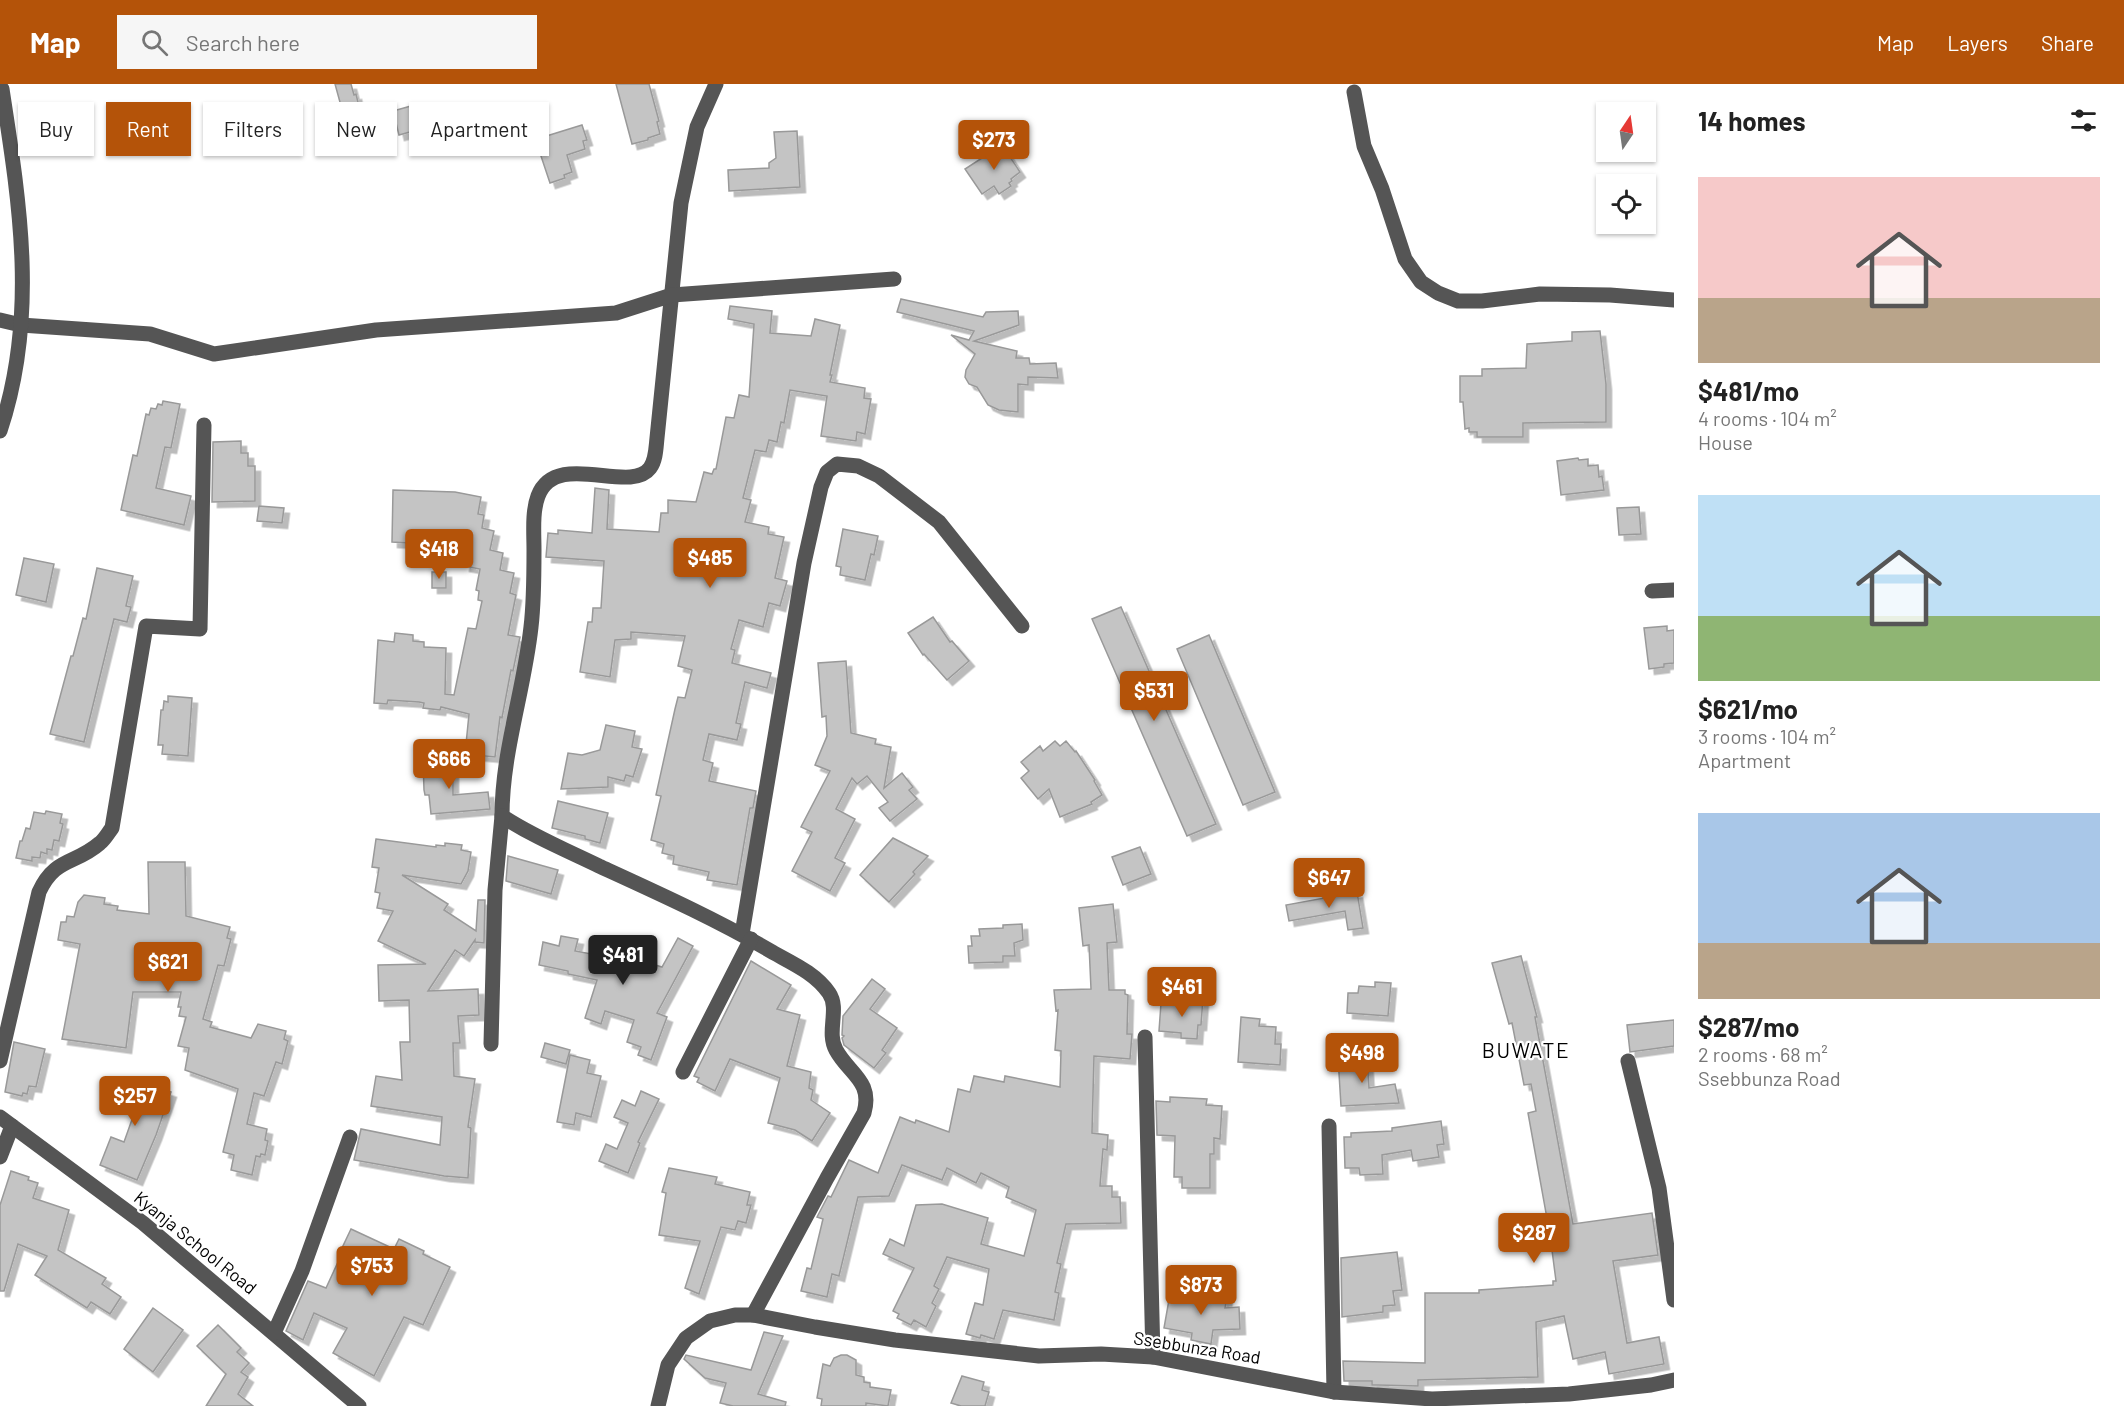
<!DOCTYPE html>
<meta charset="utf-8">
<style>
body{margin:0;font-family:Barlow,sans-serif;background:#f6f6f6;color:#222;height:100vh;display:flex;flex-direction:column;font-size:22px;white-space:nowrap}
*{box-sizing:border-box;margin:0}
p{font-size:20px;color:#767676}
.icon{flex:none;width:33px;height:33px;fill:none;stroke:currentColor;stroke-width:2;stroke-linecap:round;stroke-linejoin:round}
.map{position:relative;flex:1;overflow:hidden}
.panel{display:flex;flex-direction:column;background:#fff;width:450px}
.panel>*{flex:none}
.banner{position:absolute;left:18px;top:18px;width:570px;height:54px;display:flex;gap:12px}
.needle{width:39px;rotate:13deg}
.controls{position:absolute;left:1596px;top:18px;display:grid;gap:12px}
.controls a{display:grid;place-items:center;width:60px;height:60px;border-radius:0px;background:#fff;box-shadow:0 2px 4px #0004;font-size:30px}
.price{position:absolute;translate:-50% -51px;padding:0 14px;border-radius:6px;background:#b45309;color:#fff;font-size:20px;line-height:39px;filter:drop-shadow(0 2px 3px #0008)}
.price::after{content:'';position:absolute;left:50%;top:36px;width:18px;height:14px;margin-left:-9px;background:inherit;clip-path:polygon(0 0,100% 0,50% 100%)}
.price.active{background:#222;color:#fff}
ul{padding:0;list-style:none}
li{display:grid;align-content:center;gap:12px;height:318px;padding:0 24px}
li span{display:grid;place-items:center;height:186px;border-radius:0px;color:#555}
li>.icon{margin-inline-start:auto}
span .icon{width:108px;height:108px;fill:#fffc;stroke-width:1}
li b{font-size:26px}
h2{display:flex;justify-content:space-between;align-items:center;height:72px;padding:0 24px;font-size:26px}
.pill{padding:0 21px;border-radius:0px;background:#fff;box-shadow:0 2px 4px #0004;font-size:21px;line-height:54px}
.pill.active{background:#b45309;color:#fff}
header{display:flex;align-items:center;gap:36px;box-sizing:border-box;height:84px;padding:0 30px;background:#b45309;color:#fff}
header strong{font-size:28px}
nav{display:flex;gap:33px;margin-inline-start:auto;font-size:21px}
.search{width:420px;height:54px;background:#f6f6f6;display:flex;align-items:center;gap:15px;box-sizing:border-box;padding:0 21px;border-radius:0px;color:#767676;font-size:22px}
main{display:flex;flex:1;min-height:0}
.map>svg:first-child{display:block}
</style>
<header>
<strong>Map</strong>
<div class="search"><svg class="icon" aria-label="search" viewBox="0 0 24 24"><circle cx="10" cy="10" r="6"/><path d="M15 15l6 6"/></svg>Search here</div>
<nav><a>Map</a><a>Layers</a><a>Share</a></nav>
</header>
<main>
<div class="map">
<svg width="1674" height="1322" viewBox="0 0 1674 1322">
<defs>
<filter id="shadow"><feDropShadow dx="5.5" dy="5.5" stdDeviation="0" flood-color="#0004"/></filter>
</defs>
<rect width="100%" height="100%" fill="#fff"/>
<g fill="#c4c4c4" stroke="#999" stroke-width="1.5" filter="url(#shadow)">
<polygon points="335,0 351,0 354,11 356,10 365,47 349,51"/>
<polygon points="616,0 649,0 659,37 657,38 660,50 648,54 648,56 632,60"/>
<polygon points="411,22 417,46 399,51 393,27"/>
<polygon points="582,41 587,56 583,57 585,65 567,71 572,88 564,91 565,94 550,99 537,60 542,59 540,54"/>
<polygon points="797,47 800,103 729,107 728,86 769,84 769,79 776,74 774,48"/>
<polygon points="1002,61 1020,88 1011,95 1012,97 1009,99 1011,102 999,110 994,102 982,110 965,85"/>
<polygon points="901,215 983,233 986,228 1018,227 1019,241 974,257 1017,267 1016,274 1029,274 1030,280 1056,279 1058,294 1028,293 1028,301 1018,300 1018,328 999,326 988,321 977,303 969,300 965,293 966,286 975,270 951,251 969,256 974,247 897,228"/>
<polygon points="730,222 772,227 770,249 811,252 815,235 840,241 830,291 832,291 830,298 865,304 864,314 871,315 865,350 857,348 856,357 821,352 827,312 790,306 784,339 781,338 777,358 769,356 766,368 755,366 743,414 751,416 745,438 769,443 768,450 784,453 775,494 787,497 780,522 769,519 763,543 739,536 731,565 735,566 732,579 771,589 767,604 745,598 736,639 741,640 737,656 709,650 703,676 713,679 709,697 756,707 753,724 750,724 737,801 707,796 709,788 673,780 674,772 662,769 664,760 651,756 661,712 656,711 675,625 678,613 685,614 692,586 678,582 685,552 631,548 631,555 615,556 610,593 580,588 588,538 592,538 593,524 601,524 604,477 546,473 548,449 558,450 558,446 592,449 595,404 609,406 607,445 659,448 661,429 668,429 668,416 696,418 704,388 712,390 714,385 716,385 726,333 734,334 739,311 749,313 754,240 728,235"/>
<polygon points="1600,247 1606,300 1606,338 1523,339 1523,353 1477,353 1477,348 1469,348 1469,344 1465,345 1463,318 1460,318 1460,292 1482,292 1482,285 1526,284 1527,260 1572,257 1572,248"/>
<polygon points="163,317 180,320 171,364 165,363 156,404 191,412 184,441 121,426 133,371 137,372 146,330 149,331 151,324 156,325 158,320 162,321"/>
<polygon points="241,357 241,369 248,369 248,382 255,382 255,417 212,418 213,358"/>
<polygon points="1578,374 1579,376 1588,375 1588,382 1598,381 1599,393 1602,392 1604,406 1561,411 1557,377"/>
<polygon points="393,406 455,408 481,413 478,430 484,431 482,444 494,447 490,466 503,469 500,486 514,489 510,509 516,511 508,551 520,553 513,587 511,586 502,634 500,633 495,673 465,670 469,630 441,623 440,626 423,624 424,619 419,618 388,616 387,620 374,619 378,556 394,558 395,549 413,551 413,557 424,558 424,563 446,564 445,610 454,611 468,544 476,545 482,517 478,516 479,507 476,506 480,485 464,482 467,464 458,462 459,457 424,456 423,470 408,470 408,459 392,458"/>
<polygon points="259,422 284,424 282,439 257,437"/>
<polygon points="1639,423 1641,450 1619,451 1617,424"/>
<polygon points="843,445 878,452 874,471 871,470 865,496 840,491 841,483 836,482"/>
<polygon points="24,474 54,480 46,518 16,511"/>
<polygon points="97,484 133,492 126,522 131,523 127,538 114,535 84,658 50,650 71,572 73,572 83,534 86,535"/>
<rect x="432" y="488" width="14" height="16"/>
<polygon points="1121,523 1216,740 1187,752 1092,535"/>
<polygon points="933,533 950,558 952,557 969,577 947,596 924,570 923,571 908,549"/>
<polygon points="1667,542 1667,547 1674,546 1674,579 1664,580 1664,583 1649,585 1644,544"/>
<polygon points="1209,551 1275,708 1243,721 1177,565"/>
<polygon points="846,577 851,649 876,655 875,660 891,663 884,704 902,689 913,703 909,706 917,715 890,737 879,724 888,718 867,692 857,700 852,694 836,725 855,735 835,774 845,779 830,807 792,787 812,748 801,743 830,687 815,681 827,652 826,632 822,633 818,579"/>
<polygon points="168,612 192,614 188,672 162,670 163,661 158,661 161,626 163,626 164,617 168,618"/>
<polygon points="606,641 635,647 632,663 642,665 633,693 626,691 624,697 608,693 608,703 561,705 568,669 582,671 600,666"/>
<polygon points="1055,657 1060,662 1066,657 1075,668 1076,667 1095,696 1094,697 1102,711 1091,718 1092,720 1060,733 1049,705 1038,715 1021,694 1029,687 1021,678 1040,662 1043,667"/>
<polygon points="453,675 453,711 488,708 490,725 431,730 429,711 425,711 424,706 423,676"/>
<polygon points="558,717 608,729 600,759 585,755 585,752 552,744"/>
<polygon points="46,727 62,730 60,739 63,740 59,757 54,756 52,766 47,765 47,770 41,768 40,774 32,773 32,777 16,774 20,757 22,757 26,744 30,745 34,728 45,730"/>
<polygon points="893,754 928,772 913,788 915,790 889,818 860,791"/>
<polygon points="376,755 436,763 436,761 445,762 445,759 462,761 461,766 471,768 468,787 461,800 402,791 448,820 444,826 476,847 478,816 485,816 484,859 475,858 475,856 464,872 455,866 428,907 478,905 479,931 458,932 460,959 453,959 454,992 475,995 468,1043 471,1044 468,1094 444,1092 354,1076 361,1045 440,1061 442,1033 371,1022 376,992 402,996 400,958 410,958 409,916 379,917 378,881 426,880 378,857 393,827 377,824 380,809 375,808 379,784 372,783"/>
<polygon points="1140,763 1151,790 1123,801 1112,773"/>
<polygon points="508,772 558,786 551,810 506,797"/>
<polygon points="148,778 185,778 186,832 230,843 227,854 231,855 224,882 218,881 203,935 212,938 210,943 251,954 258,940 286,947 284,955 288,957 282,980 276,978 264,1012 254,1009 247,1040 267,1045 265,1056 268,1057 265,1071 261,1070 260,1073 256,1072 252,1091 231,1086 234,1071 223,1068 238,1005 185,986 189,964 178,962 186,933 179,932 181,923 178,923 181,908 133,908 126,964 62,955 80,860 58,856 61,838 66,838 67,832 74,833 78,818 84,811 105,814 104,820 118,822 117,826 149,830"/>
<polygon points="1357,808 1363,844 1348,846 1345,827 1289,837 1286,821"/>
<polygon points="1113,820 1117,858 1107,859 1109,906 1125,906 1125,910 1128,911 1127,950 1132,950 1130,975 1094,972 1092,1049 1108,1051 1107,1066 1103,1065 1100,1102 1112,1102 1112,1113 1120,1113 1121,1139 1066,1140 1057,1179 1061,1180 1055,1208 1059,1209 1054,1236 1003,1226 994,1255 981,1251 980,1254 966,1250 975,1219 983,1221 989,1185 947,1173 934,1202 939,1205 932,1219 936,1222 926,1243 914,1236 911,1241 897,1234 899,1230 893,1227 914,1184 883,1170 890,1155 904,1162 916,1121 942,1120 988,1134 981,1160 1024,1172 1036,1126 1006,1113 1009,1103 981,1089 976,1099 947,1084 942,1096 902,1081 889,1112 858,1113 839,1192 832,1190 827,1213 801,1207 807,1184 811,1185 823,1135 817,1133 828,1112 831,1113 849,1076 878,1089 900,1033 915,1039 916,1036 949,1048 958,1005 970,1008 974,992 1004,998 1005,992 1060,1003 1061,967 1055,966 1058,926 1056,927 1054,906 1091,905 1089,861 1083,862 1079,824"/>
<polygon points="1022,840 1023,856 1014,859 1015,872 1003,872 1003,878 969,879 968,862 972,862 971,852 980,852 979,845 1003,844 1003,841"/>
<polygon points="561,852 578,855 575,867 602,872 603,869 611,871 613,863 627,867 625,872 662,883 678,854 693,862 657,929 667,933 651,976 638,971 641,963 627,958 634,936 605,927 601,940 585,934 597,896 568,890 568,887 539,881 543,858 559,862"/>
<polygon points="1521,872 1537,933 1535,933 1573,1140 1652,1129 1658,1171 1613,1177 1627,1259 1659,1253 1664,1280 1609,1290 1605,1268 1573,1275 1564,1232 1536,1238 1538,1293 1418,1296 1418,1302 1377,1301 1372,1301 1372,1297 1344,1297 1343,1277 1425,1279 1425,1209 1479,1209 1479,1206 1553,1201 1553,1197 1556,1197 1550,1151 1528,1029 1536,1027 1531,1000 1524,1001 1512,939 1509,940 1492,879"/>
<polygon points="751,877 791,901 777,925 800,931 787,982 811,988 809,1004 813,1006 811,1016 830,1029 812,1057 795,1046 768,1039 780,994 730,975 715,1007 697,998 699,994 694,992"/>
<polygon points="872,895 885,905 870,925 897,944 882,966 886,969 874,984 844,961 842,954 844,952 842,951 843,932"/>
<polygon points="1375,898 1391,899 1388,932 1347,929 1348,909 1358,909 1359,902 1375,903"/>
<polygon points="1185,913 1203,914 1201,941 1198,941 1197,955 1181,954 1181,949 1159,947 1161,919 1184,920"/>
<polygon points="1241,933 1260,935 1259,942 1276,943 1275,960 1281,960 1280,981 1238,978"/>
<polygon points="1674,936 1674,962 1630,968 1627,941"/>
<polygon points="14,958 45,965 36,1003 29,1002 27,1010 23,1009 22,1012 5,1008"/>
<polygon points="545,959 570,966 566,980 541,973"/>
<polygon points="570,971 590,976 587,989 601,992 591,1033 576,1029 574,1041 557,1038"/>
<polygon points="1367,971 1369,1004 1395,1000 1399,1019 1341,1022 1338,973"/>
<polygon points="113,998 142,1006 144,999 171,1008 156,1051 137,1096 100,1081 111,1053 124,1058 135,1027 107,1019"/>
<polygon points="641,1007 659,1015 638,1058 640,1059 628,1089 599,1077 606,1060 617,1065 628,1039 614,1033 622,1016 635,1022"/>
<polygon points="1170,1013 1207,1015 1206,1021 1222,1022 1220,1055 1214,1054 1214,1070 1210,1070 1210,1104 1182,1104 1182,1093 1174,1093 1175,1052 1157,1051 1156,1017 1170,1018"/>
<polygon points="1441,1037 1444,1060 1437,1061 1439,1073 1413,1077 1411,1066 1382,1071 1383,1090 1360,1091 1359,1084 1345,1084 1344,1053 1351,1053 1351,1049 1392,1047 1392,1044"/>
<polygon points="669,1084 717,1093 715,1100 750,1108 747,1121 751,1121 746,1139 738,1137 735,1146 721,1143 699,1210 685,1204 700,1157 659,1151 666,1109 662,1108"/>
<polygon points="11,1087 29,1093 28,1096 38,1099 33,1114 69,1126 58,1166 106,1194 102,1200 121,1213 110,1230 91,1218 87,1224 35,1191 47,1172 18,1160 4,1207 0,1207 0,1121"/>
<polygon points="351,1145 394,1165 399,1155 424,1167 423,1170 450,1183 423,1241 404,1233 374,1292 333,1269 347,1244 314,1229 303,1256 286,1247 308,1197 326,1204 344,1165 342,1164"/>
<polygon points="1397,1168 1402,1206 1393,1207 1395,1221 1383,1222 1383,1228 1342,1233 1341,1174"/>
<polygon points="1170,1210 1206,1216 1207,1210 1227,1213 1225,1224 1239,1223 1240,1245 1213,1246 1211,1260 1191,1256 1192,1249 1164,1244"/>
<polygon points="153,1224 183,1246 153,1288 124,1265"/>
<polygon points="218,1241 241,1264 237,1268 249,1279 241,1288 248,1293 238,1310 253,1322 206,1322 226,1290 197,1262"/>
<polygon points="764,1248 783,1252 758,1310 786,1318 785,1322 733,1322 720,1319 726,1299 705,1294 684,1275 686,1271 751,1286"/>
<polygon points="841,1271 847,1271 856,1276 856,1291 864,1293 864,1298 870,1299 870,1303 891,1306 888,1322 866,1319 866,1322 821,1322 822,1315 817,1314 823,1280 830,1282 834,1274"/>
<polygon points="962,1292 984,1298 982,1306 989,1308 985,1322 961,1322 951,1319"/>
</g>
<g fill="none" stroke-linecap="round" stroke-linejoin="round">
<g stroke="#555" stroke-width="15">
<path d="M 716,0 L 697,43 L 681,119 L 657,354 C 656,363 656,376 650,384 C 630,411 556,365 538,412 C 532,428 534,449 534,466 C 534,492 534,518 531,543 C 524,607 502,668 502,732 C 532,752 566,766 599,782 C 658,809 718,836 774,869 C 794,880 816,890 829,909 C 840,925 826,948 836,966 C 849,990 873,997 864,1029 L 827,1094 L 753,1231"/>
<polyline points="1354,8 1364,62 1382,105 1405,175 1421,198 1438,209 1458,217 1482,217 1540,210 1610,211 1674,216"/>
<polyline points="0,236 21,241 150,250 214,270 376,246 616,229 672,211 894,195"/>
<path d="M 0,347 C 38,233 20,121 2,5"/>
<polyline points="1652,507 1674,506"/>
<polyline points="742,850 804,479 821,403 827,388 837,380 858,382 879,392 939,438 1022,542"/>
<polyline points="1145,953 1153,1273"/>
<polyline points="491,960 495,806 502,732"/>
<path d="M 0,977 L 39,808 C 55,773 75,781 100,759 C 105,755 108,749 112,744 L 146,542 L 200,545 L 204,341"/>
<polyline points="1628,977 1659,1104 1674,1216"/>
<polyline points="683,988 751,855"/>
<polyline points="0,1033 143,1139 359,1322"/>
<polyline points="1329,1042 1334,1308"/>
<polyline points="0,1073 12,1042"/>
<polyline points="274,1249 302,1187 350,1053"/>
<polyline points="658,1322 668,1281 686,1254 710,1237 735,1231 753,1231 815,1243 895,1256 1039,1272 1101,1270 1153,1273 1334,1308 1432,1315 1569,1310 1651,1301 1674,1296"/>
</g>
</g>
<g text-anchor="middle" stroke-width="4.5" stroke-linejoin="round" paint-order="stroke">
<g font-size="18" fill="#000" stroke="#fff">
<text transform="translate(195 1159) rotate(39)" y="6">Kyanja School Road</text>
<text transform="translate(1197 1264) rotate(9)" y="6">Ssebbunza Road</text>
</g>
<g font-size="21" letter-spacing="1.5" fill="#000" stroke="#fff">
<text x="1526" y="974">BUWATE</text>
</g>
</g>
</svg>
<div class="controls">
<a><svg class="needle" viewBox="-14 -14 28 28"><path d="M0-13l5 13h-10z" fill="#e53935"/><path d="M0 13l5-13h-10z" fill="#767676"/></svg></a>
<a><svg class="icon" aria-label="locate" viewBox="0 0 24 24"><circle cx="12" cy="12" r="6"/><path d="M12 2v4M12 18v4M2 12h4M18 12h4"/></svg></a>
</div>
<b class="price" style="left:994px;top:87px">$273</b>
<b class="price" style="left:439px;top:496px">$418</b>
<b class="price" style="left:710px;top:505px">$485</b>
<b class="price" style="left:1154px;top:638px">$531</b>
<b class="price" style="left:449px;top:706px">$666</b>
<b class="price" style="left:1329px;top:825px">$647</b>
<b class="price active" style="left:623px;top:902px">$481</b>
<b class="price" style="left:168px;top:909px">$621</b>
<b class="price" style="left:1182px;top:934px">$461</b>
<b class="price" style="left:1362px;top:1000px">$498</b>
<b class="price" style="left:135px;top:1043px">$257</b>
<b class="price" style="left:1534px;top:1180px">$287</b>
<b class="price" style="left:372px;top:1213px">$753</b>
<b class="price" style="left:1201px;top:1232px">$873</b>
<div class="banner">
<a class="pill">Buy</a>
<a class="pill active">Rent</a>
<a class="pill">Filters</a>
<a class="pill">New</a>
<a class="pill">Apartment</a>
</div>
</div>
<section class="panel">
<h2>14 homes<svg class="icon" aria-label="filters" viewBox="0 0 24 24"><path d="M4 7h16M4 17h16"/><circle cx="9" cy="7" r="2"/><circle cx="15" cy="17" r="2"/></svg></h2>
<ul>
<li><span style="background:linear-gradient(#f6c9c9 65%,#b9a48a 0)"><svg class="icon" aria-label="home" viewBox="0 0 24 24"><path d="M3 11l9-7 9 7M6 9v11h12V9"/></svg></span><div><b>$481/mo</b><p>4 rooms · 104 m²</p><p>House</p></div></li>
<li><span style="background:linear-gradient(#bfe0f5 65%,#8fb573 0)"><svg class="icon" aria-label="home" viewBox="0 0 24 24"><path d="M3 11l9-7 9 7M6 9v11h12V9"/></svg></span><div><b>$621/mo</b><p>3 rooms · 104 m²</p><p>Apartment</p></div></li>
<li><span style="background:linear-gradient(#a9c7e8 70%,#b9a48a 0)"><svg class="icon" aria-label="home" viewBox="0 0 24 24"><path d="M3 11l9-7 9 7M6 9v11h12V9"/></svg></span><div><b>$287/mo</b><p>2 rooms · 68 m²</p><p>Ssebbunza Road</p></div></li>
</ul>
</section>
</main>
